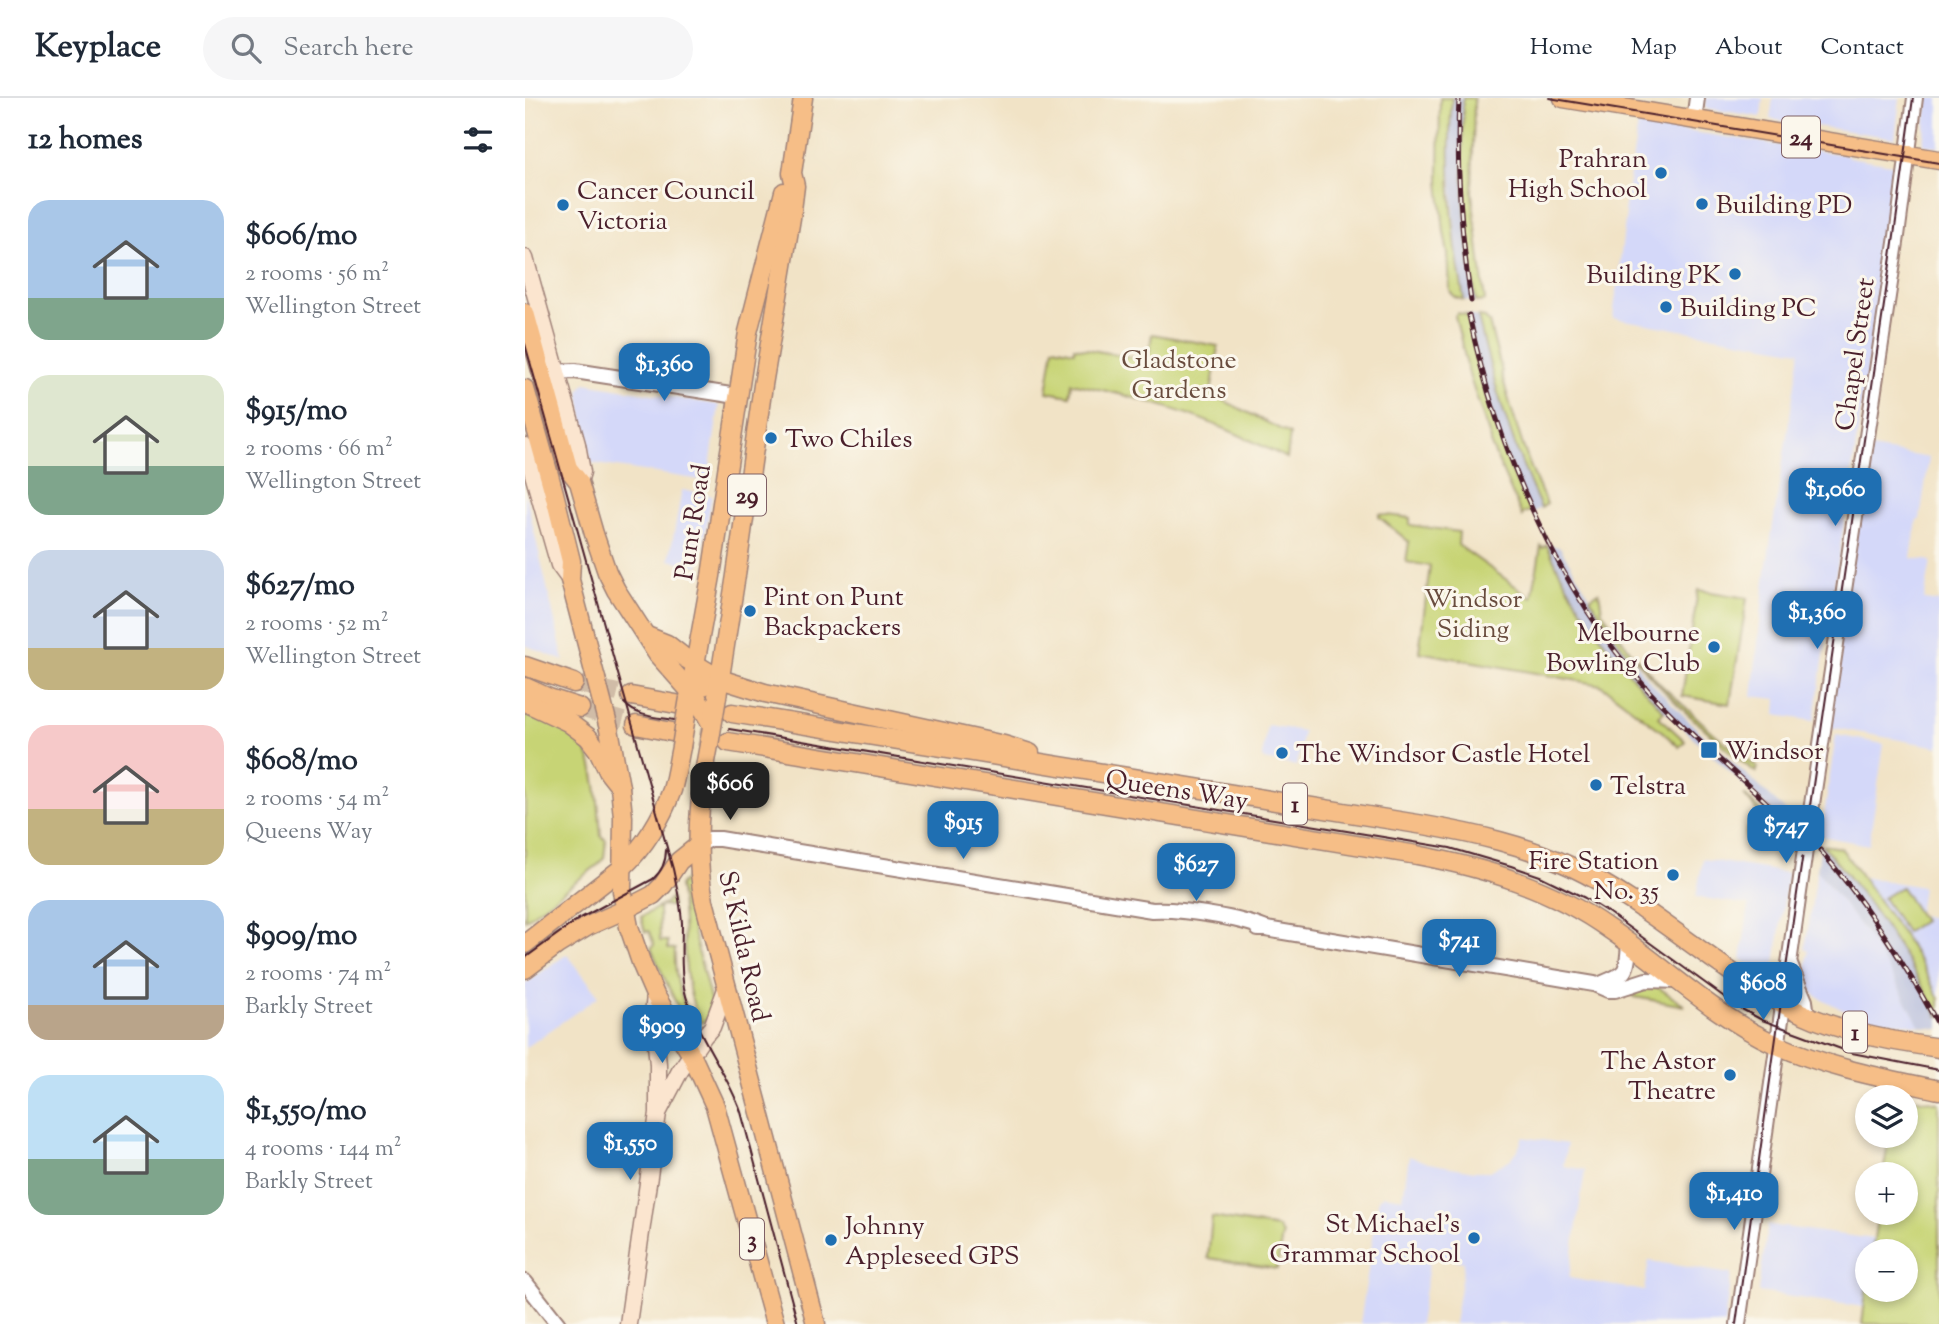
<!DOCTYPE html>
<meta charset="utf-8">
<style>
body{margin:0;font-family:"Sorts Mill Goudy",serif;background:#f6f6f7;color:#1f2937;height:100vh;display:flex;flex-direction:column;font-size:26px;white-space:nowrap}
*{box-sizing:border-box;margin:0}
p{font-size:23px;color:#747a83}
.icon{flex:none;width:38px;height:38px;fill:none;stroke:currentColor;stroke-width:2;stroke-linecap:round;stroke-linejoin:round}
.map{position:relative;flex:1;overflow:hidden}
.details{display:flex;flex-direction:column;background:#fff;width:525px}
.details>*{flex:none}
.tools{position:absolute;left:1330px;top:987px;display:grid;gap:14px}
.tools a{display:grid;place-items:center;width:63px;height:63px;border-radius:50%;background:#fff;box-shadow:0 4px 10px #0003;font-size:35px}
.price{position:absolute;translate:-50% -60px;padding:0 16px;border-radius:14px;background:#1f6fb2;color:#fff;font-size:23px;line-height:46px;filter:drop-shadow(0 2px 4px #0008)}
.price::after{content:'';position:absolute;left:50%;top:42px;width:21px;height:16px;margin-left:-10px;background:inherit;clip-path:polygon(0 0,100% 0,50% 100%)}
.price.active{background:#222;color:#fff}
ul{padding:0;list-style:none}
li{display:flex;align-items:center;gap:21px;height:175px;padding:0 28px}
li span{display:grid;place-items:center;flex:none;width:196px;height:140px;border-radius:21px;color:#555}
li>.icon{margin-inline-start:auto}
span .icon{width:84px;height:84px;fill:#fffc;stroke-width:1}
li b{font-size:30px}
h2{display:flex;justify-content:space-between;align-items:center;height:84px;padding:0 28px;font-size:30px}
header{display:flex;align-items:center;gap:42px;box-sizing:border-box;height:98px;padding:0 35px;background:#fff;border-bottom:2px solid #e0e1e3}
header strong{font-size:33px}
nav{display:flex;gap:38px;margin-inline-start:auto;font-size:24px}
.search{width:490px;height:63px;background:#f6f6f7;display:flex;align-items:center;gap:18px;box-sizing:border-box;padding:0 24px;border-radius:38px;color:#747a83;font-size:26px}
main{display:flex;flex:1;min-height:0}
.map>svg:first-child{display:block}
</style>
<header>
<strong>Keyplace</strong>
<div class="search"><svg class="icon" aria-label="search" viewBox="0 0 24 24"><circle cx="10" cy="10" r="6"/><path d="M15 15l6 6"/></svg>Search here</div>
<nav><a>Home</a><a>Map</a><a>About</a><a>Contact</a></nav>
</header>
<main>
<section class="details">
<h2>12 homes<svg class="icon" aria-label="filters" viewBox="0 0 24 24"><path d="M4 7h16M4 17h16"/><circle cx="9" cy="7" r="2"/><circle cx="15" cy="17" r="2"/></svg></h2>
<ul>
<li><span style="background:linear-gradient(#a9c7e8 70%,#7fa58c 0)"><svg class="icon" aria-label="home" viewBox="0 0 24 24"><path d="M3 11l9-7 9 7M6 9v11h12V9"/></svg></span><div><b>$606/mo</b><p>2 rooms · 56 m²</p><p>Wellington Street</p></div></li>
<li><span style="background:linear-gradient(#dfe7d0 65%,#7fa58c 0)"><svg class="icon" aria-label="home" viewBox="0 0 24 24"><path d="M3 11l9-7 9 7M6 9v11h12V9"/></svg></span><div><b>$915/mo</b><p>2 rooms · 66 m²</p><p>Wellington Street</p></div></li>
<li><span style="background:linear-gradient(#c9d6e8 70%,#c2b280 0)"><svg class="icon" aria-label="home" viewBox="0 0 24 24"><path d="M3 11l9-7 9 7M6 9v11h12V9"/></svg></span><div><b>$627/mo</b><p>2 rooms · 52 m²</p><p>Wellington Street</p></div></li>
<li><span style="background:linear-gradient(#f6c9c9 60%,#c2b280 0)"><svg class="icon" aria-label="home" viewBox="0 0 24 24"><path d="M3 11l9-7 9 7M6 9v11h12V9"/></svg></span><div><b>$608/mo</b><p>2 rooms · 54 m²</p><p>Queens Way</p></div></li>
<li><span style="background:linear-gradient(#a9c7e8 75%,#b9a48a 0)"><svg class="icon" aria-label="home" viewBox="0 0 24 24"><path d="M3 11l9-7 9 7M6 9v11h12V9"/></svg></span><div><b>$909/mo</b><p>2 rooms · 74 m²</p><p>Barkly Street</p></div></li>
<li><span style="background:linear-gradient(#bfe0f5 60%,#7fa58c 0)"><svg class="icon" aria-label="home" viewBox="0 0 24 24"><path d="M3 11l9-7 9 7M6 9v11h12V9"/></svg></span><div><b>$1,550/mo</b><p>4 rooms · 144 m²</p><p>Barkly Street</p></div></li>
</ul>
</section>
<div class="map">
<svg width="1414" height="1226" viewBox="0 0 1414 1226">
<rect width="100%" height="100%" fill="#fbf7ec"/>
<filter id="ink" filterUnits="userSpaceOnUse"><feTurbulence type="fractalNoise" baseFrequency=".0143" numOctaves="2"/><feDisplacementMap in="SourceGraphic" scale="14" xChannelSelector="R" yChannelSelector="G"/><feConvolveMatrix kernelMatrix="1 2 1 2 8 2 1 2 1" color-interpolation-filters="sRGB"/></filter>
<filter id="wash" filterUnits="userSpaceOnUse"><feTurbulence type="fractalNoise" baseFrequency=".00686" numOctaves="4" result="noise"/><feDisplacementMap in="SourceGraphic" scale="28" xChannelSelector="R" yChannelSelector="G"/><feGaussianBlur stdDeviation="1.57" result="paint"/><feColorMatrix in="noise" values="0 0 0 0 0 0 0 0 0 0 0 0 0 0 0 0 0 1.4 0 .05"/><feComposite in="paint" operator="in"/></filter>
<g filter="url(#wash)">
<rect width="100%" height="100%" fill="#f1e3c6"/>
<g fill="#d4d8f9">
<polygon points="1181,0 1238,0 1236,19 1180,10"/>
<polygon points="1248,0 1375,0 1370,40 1245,21"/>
<polygon points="1403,0 1414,0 1414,49 1398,46"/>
<polygon points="1113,26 1322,57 1323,59 1367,66 1372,75 1289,623 1251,617 1252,601 1227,598 1241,472 1275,253 1088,220 1101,115 1099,114"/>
<polygon points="60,285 194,307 183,383 66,365 54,293"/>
<polygon points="1340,349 1404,360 1395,421 1392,423 1386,460 1406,463 1399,502 1414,504 1414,649 1299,628"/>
<polygon points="157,392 187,398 174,468 144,462"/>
<polygon points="0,394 39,563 0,547"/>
<polygon points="742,627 778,633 772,668 739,662 737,659"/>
<polygon points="1311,637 1359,646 1344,747 1296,738"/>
<polygon points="1178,761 1263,775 1249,872 1228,869 1216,861 1224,807 1171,799"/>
<polygon points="1292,772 1340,834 1365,874 1395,928 1338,919 1316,911 1290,897 1279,883 1284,852 1280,851"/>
<polygon points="1338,779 1397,789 1393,815 1397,818 1414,821 1414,901 1376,834"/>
<polygon points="42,856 74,898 0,950 0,886"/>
<polygon points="998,1039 1042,1046 1038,1068 1060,1072 1044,1180 1119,1193 1124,1163 1206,1176 1199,1226 929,1226 939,1164 910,1158 905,1162 894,1226 835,1226 854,1099 857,1100 858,1097 878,1100 884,1058 903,1065 949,1073 965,1073 986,1061 993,1052"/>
<polygon points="1243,1127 1349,1141 1347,1153 1342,1153 1342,1187 1339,1209 1233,1194"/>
</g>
<g fill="#bdc3de">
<polygon points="927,0 938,0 938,101 944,160 951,204 939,202 932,156 925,59"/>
<polygon points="942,217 953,219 967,278 983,328 1016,410 1007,415 990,380 969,323 953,271"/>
<polygon points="1022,447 1035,449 1087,535 1121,579 1170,629 1261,713 1271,719 1269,734 1140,613 1139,613 1116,590 1079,545 1049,501"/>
<polygon points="1296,747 1316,750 1376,834 1414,901 1414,931 1395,928 1365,874 1340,834 1292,772"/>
</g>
<g fill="#c7d475" stroke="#887a50" stroke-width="2">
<path d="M 915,0 L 927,0 C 921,67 927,136 939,202 L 929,199 L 925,193 L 923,156 L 919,134 L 914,83 Z"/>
<path d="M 938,0 L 949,0 L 947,96 L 960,203 L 951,204 C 939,134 937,71 938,0 Z"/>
<path d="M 932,215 L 942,217 C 950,258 960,298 974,338 C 983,364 992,390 1006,413 L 999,415 L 997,418 L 966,347 L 966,342 L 945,280 L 930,218 Z"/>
<path d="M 953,219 L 960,220 L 964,224 L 977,274 L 976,275 C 989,319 1001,365 1022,406 L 1016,410 C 987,348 968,285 953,219 Z"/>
<path d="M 627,236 L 693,248 L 686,296 L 765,336 L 762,360 C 739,349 716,337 693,328 C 646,308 596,296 547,285 L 545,298 L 522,294 L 529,249 L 549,253 L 549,249 L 623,262 Z"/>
<path d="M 854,416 L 885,420 L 885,427 L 934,434 L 933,447 L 1007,500 L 1016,448 L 1018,450 L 1022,447 C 1050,511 1091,564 1139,613 L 1134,619 L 1160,643 L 1154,649 L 1139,635 L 1076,587 L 894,554 L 905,468 L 881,464 L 884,444 L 854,419 Z"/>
<polygon points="1173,492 1222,500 1205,606 1157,598"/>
<path d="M 1074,494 L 1077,513 L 1103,550 L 1134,585 L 1191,637 L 1233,670 L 1230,673 L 1232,675 C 1213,662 1198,647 1181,632 C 1154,609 1129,584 1107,557 L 1104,558 L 1087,535 L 1065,500 Z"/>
<path d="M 0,609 C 21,620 49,631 61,653 C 72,671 74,715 76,738 L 81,742 L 79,760 L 74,766 L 0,822 Z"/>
<polygon points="1219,697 1268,741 1265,749 1261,748 1242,731 1240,723"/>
<polygon points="1228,726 1237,735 1240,745 1236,748 1229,748 1220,740 1221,731"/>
<path d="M 1297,747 L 1316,750 L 1376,834 L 1398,869 L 1414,901 L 1414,919 C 1382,857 1343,800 1297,747 Z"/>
<path d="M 166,774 L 169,794 L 168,834 L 186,904 L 182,922 L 176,925 C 153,879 163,837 154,788 Z"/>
<polygon points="1376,789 1398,823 1381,834 1358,800"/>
<path d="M 146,799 L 147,808 L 136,808 L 134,811 L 135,843 L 143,843 L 143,851 L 150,851 C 148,883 159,908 173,936 L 169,942 C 160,929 158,920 152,907 C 143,888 134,869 126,850 L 129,847 L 124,833 L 120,834 L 116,819 L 139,806 Z"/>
<polygon points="1130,887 1160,908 1110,899 1105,894 1120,888"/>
<polygon points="1367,996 1414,1005 1414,1226 1337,1226 1342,1187 1342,1192 1381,1192 1381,1153 1347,1153 1353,1115 1381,1115 1381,1076 1358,1076 1364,1038 1381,1038 1381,999 1367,999"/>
<polygon points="687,1119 753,1130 757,1137 752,1171 683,1160"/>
</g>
</g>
<g filter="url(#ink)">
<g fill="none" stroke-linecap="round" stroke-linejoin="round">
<g stroke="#d0bca7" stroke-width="18" stroke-dasharray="18 9" stroke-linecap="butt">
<polyline points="49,585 106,598"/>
<polyline points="55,610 111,627"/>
<polyline points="147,634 200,643"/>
</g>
<g stroke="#9e8178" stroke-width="18">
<g id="tertiary">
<polyline points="1169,22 1172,0"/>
<polyline points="23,274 50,273 212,298"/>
<polyline points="1283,733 1372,138 1390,0"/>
<path d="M 174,747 L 185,741 L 195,741 L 627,812 C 654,810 716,820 741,831"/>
<polyline points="733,831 741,831 1069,886 1083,892 1090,892 1121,882 1155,883"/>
<polyline points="1265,867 1280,903 1282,918"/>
<path d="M 1073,887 C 1102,875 1102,877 1104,845"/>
<polyline points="0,1184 33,1226"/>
<polyline points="1213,1226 1280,752"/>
</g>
</g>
<g stroke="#9e8178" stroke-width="19">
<g id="secondary">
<polyline points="0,160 52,346 57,374 54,384"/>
<polyline points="0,348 34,467 45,482"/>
<polyline points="134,1013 155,973 179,938 187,929 201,891"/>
<polyline points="103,1226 133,1015 133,966 128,917 130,897"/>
</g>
</g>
<g stroke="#9e8178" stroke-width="21">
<g id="primary">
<polyline points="1038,0 1414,62"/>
<polyline points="0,215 43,370 54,384 69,436 82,474 91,492 133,557 173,602"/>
<polyline points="0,291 29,395 46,463 45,482 71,581"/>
<polyline points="122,538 142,546 160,560 195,581"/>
<polyline points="84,631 95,689"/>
<polyline points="0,846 97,770"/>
<polyline points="0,871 32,847 63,828 99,812 128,797 138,787 154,763 174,747"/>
</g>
</g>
<g stroke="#9e8178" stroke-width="21">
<g id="trunk">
<polyline points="0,568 49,585"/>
<polyline points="0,589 24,600 55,610"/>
<polyline points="166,593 195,581 240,595 479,647 505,655"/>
<polyline points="106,598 151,606"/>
<polyline points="164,600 186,478 223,234 259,94"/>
<polyline points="0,604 43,624 63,639 73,652 84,675 95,689 98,719 97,793 104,829 117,867 130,897 166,956 190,1008 250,1226"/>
<polyline points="191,605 211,477 238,287 266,120 270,88 267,75 278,0"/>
<path d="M 207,615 L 899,727 C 950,736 1001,747 1047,769 C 1129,808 1194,876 1276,915 C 1319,935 1367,943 1414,950"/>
<polyline points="111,627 147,634"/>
<path d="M 203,644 L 892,757 C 960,770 1027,790 1084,831 C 1139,868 1190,919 1250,946 C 1303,970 1358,980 1414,992"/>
<path d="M 184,647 C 174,699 169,751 179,803 L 291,1226"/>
<path d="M 97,770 C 119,749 137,720 147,692 C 151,678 153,663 156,649"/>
</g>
</g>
<use href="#tertiary" stroke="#fff" stroke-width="14"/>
<use href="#secondary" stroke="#fbe5cf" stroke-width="16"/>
<use href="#primary" stroke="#f6be87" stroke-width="18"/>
<use href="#trunk" stroke="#f6be87" stroke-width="18"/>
<g stroke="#4a1f2b" stroke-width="2">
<polyline points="1024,0 1414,65"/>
<path d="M 0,246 L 148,771 C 152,789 156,807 157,825 C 157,847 155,869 159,890 C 168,933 201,972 216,1014 L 273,1226"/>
<path d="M 99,605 C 112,619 131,619 149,622"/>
<polyline points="204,631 925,750 986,768 1015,778 1060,800 1084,815 1213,909 1237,922 1327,955 1414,972"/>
<path d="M 0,860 L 52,822 L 128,781 C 137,773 141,764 141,752"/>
<polyline points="1211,1226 1256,904 1365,166 1388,0"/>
</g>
<g stroke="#4a1f2b" stroke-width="5">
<g id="rail">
<path d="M 934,0 C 931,68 936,136 946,203"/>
<path d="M 944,217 C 971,348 1032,493 1123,592 C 1168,642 1223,683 1269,732"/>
<path d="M 1295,752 C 1342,806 1380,866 1414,928"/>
</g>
</g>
<use href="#rail" stroke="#fbf7ec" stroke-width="2.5" stroke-dasharray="8" stroke-linecap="butt"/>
<g stroke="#9e8178" stroke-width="18" stroke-linecap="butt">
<polyline id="tertiary-bridge" points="1280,752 1283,733"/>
</g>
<g stroke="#9e8178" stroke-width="21" stroke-linecap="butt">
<g id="primary-bridge">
<polyline points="71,581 84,631"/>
<polyline points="173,602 187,627"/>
</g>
</g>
<g stroke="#9e8178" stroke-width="21" stroke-linecap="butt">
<g id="trunk-bridge">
<polyline points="184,647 191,605"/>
<polyline points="156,649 164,600"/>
</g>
</g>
<use href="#tertiary-bridge" stroke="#fff" stroke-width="14"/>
<use href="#primary-bridge" stroke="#f6be87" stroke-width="18"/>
<use href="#trunk-bridge" stroke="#f6be87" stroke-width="18"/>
</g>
</g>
<g fill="#1f6fb2" stroke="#fbf7ec" stroke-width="2.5">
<circle cx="1136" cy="75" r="7"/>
<circle cx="1177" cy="106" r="7"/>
<circle cx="38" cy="107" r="7"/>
<circle cx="1210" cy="176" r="7"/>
<circle cx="1141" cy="209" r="7"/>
<circle cx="246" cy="340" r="7"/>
<circle cx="225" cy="513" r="7"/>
<circle cx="1189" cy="549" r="7"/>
<rect x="1175" y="643" width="18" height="18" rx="3.5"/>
<circle cx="757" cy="655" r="7"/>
<circle cx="1071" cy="687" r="7"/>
<circle cx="1148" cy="777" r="7"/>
<circle cx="1205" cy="977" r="7"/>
<circle cx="949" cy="1140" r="7"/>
<circle cx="306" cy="1142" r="7"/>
</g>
<g text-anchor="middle" stroke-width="6" stroke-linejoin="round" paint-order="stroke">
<g fill="#fbf7ec" stroke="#7f6065" stroke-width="2">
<rect x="1257" y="18.5" width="38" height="41" rx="5"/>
<rect x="203" y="376.5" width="38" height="41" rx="5"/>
<rect x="758" y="685.5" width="24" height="41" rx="5"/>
<rect x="1318" y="913.5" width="24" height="41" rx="5"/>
<rect x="215" y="1120.5" width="24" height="41" rx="5"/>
</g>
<g font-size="24" font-weight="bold" fill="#4a1f2b">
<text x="1276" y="47">24</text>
<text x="222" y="405">29</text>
<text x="770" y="714">1</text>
<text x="1330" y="942">1</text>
<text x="227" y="1149">3</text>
</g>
<g font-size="26" fill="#4a1f2b" stroke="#fbf7ec" text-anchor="start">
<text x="1122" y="69" text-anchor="end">Prahran<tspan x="1122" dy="30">High School</tspan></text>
<text x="52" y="101">Cancer Council<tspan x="52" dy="30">Victoria</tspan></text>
<text x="1191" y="115">Building PD</text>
<text x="1196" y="185" text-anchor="end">Building PK</text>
<text x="1155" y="218">Building PC</text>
<text x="260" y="349">Two Chiles</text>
<text x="239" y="507">Pint on Punt<tspan x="239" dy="30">Backpackers</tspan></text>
<text x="1175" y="543" text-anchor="end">Melbourne<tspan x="1175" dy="30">Bowling Club</tspan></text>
<text x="1200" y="661">Windsor</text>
<text x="771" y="664">The Windsor Castle Hotel</text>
<text x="1085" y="696">Telstra</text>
<text x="1134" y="771" text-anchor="end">Fire Station<tspan x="1134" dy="30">No. 35</tspan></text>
<text x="1191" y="971" text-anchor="end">The Astor<tspan x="1191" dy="30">Theatre</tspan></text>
<text x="935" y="1134" text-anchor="end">St Michael's<tspan x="935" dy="30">Grammar School</tspan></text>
<text x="320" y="1136">Johnny<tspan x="320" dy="30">Appleseed GPS</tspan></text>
</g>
<g font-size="26" fill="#4a1f2b" stroke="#fbf7ec">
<text transform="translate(1329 256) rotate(-82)" y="9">Chapel Street</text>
<text transform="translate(167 424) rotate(-81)" y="9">Punt Road</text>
<text transform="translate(652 691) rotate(9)" y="9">Queens Way</text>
<text transform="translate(220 848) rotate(77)" y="9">St Kilda Road</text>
</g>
<g font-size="26" fill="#694c3e" stroke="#fbf7ec">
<text x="654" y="270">Gladstone<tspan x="654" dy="30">Gardens</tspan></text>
<text x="948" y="509">Windsor<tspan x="948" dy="30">Siding</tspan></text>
</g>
</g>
</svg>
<div class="tools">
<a><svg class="icon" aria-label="layers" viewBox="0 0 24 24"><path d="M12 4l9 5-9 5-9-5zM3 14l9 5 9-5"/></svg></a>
<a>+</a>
<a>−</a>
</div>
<b class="price" style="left:139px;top:305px">$1,360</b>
<b class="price" style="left:1310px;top:430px">$1,060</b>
<b class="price" style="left:1292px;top:553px">$1,360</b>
<b class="price active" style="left:205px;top:724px">$606</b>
<b class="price" style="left:438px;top:763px">$915</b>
<b class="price" style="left:1261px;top:767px">$747</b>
<b class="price" style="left:671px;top:805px">$627</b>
<b class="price" style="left:934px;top:881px">$741</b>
<b class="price" style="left:1238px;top:924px">$608</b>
<b class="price" style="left:137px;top:967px">$909</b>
<b class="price" style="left:105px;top:1084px">$1,550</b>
<b class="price" style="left:1209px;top:1134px">$1,410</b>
</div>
</main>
